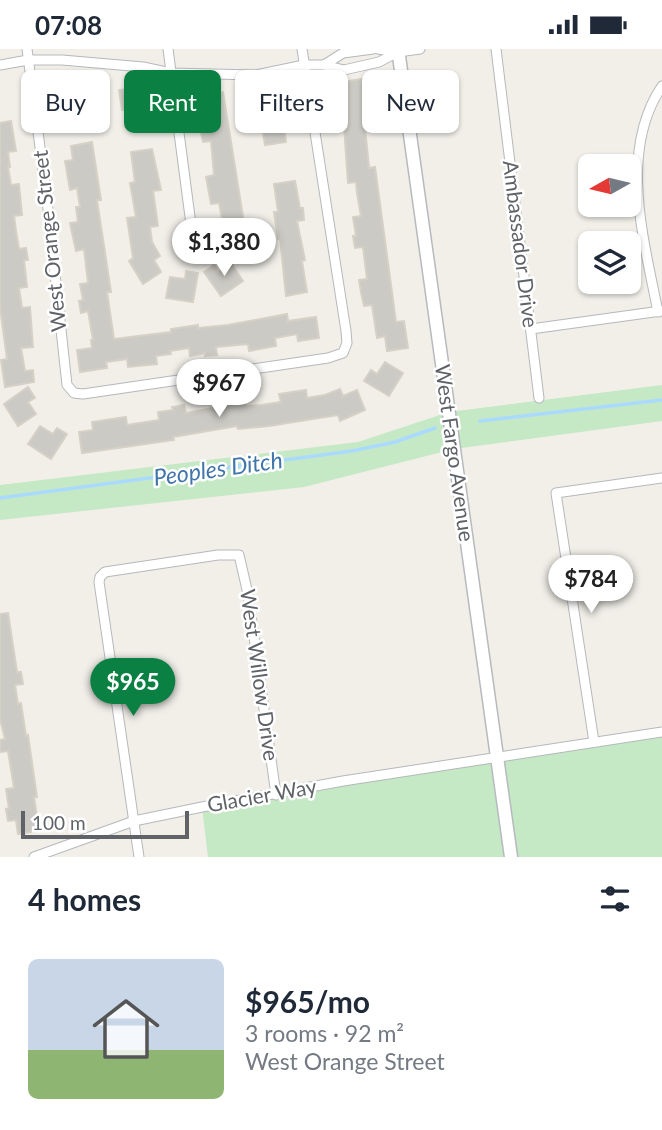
<!DOCTYPE html>
<meta charset="utf-8">
<style>
body{margin:0;font-family:Lato,sans-serif;background:#f2f2f3;color:#1f2937;height:100vh;display:flex;flex-direction:column;font-size:26px;white-space:nowrap}
*{box-sizing:border-box;margin:0}
p{font-size:23px;color:#747a83}
.icon{flex:none;width:38px;height:38px;fill:none;stroke:currentColor;stroke-width:2;stroke-linecap:round;stroke-linejoin:round}
.map{position:relative;height:808px;overflow:hidden}
.side{display:flex;flex-direction:column;background:#fff;flex:1}
.side>*{flex:none}
.banner{position:absolute;left:21px;top:21px;width:621px;height:63px;display:flex;gap:14px}
.needle{width:46px;rotate:262deg}
.fabs{position:absolute;left:578px;top:105px;display:grid;gap:14px}
.fabs a{display:grid;place-items:center;width:63px;height:63px;border-radius:10px;background:#fff;box-shadow:0 2px 5px #0004;font-size:35px}
.scale{position:absolute;left:21px;bottom:18px;width:168px;box-sizing:border-box;padding-left:7px;border:4px solid #5f6368;border-top:0;font-size:19px;line-height:24px;white-space:nowrap;color:#5f6368;-webkit-text-stroke:5px #fff;paint-order:stroke}
.price{position:absolute;translate:-50% -60px;padding:0 16px;border-radius:24px;background:#fff;color:#222;font-size:23px;line-height:46px;filter:drop-shadow(0 2px 4px #0008)}
.price::after{content:'';position:absolute;left:50%;top:42px;width:21px;height:16px;margin-left:-10px;background:inherit;clip-path:polygon(0 0,100% 0,50% 100%)}
.price.current{background:#0b8043;color:#fff}
ul{padding:0;list-style:none}
li{display:flex;align-items:center;gap:21px;height:175px;padding:0 28px}
li+li{border-top:2px solid #e0e1e3}
li span{display:grid;place-items:center;flex:none;width:196px;height:140px;border-radius:10px;color:#555}
li>.icon{margin-inline-start:auto}
span .icon{width:84px;height:84px;fill:#fffc;stroke-width:1}
li b{font-size:30px}
h2{display:flex;justify-content:space-between;align-items:center;height:84px;padding:0 28px;font-size:30px}
.chip{padding:0 24px;border-radius:10px;background:#fff;box-shadow:0 2px 5px #0004;font-size:24px;line-height:63px}
.chip.current{background:#0b8043;color:#fff}
.status{display:flex;justify-content:space-between;align-items:center;height:49px;padding:0 35px;background:#fff;direction:ltr}
.status svg{height:19px;fill:currentColor}
.map>svg:first-child{display:block}
</style>
<div class="status"><b>07:08</b><svg viewBox="0 0 49 12"><path d="M0 12V9h3v3zM5 12V6h3v6zM10 12V3h3v9zM15 12V0h3v12zM26 1h20v11H26zM47 4h2v5h-2z"/></svg></div>
<div class="map">
<svg width="662" height="808" viewBox="0 0 662 808">
<rect width="100%" height="100%" fill="#f1efe8"/>
<g fill="#c5e8c5">
<polygon points="662,336 662,372 454,400 304,438 0,471 0,436 358,393 449,363"/>
<polygon points="662,683 662,808 208,808 202,758"/>
</g>
<g fill="none" stroke-linecap="round" stroke-linejoin="round">
<g stroke="#aadaff" stroke-width="3.5">
<polyline points="480,372 662,351"/>
<polyline points="0,449 352,402 395,393 435,379"/>
</g>
</g>
<g fill="#cccac5" stroke="#d6d1c6" stroke-width="2">
<polygon points="85,27 89,54 59,58 58,46 65,45 63,30"/>
<polygon points="362,30 366,57 363,57 369,119 375,118 396,273 404,272 408,299 387,302 385,287 377,289 372,256 364,257 361,243 359,231 367,230 363,198 355,199 353,187 356,187 353,168 361,167 357,144 356,133 348,134 344,77 336,78 334,66 337,66 335,49 343,48 341,33"/>
<polygon points="274,37 276,52 284,51 286,63 282,63 286,93 265,96 260,66 256,67 252,40"/>
<polygon points="141,38 144,58 122,61 119,41"/>
<polygon points="223,43 244,174 253,173 257,199 236,203 234,188 226,189 219,154 211,155 206,128 214,126 211,92 203,93 196,62 204,61 201,46"/>
<polygon points="11,72 16,102 8,103 10,118 8,118 11,136 19,135 22,166 14,167 16,182 19,200 26,199 28,211 24,211 27,238 19,239 22,259 30,258 33,298 21,299 25,322 33,321 34,333 5,338 1,311 7,310 0,258 0,74"/>
<polygon points="92,93 101,151 97,151 111,243 107,243 114,290 171,283 171,280 198,276 198,279 228,276 287,265 288,272 316,268 319,289 298,292 297,285 275,289 276,297 249,302 248,295 216,298 217,306 205,307 205,304 190,307 189,299 170,302 171,305 156,307 157,315 128,318 127,310 106,313 107,319 80,323 77,301 92,299 91,291 93,291 88,262 81,264 79,252 83,251 80,235 88,234 84,200 76,202 70,174 78,173 76,158 80,158 77,139 70,141 65,112 73,111 71,97"/>
<polygon points="152,100 161,141 153,142 158,177 150,178 152,193 160,207 154,211 161,223 143,235 129,212 133,209 127,169 136,168 130,134 135,133 131,103"/>
<polygon points="295,132 300,159 303,159 304,171 297,172 305,211 302,212 307,243 286,247 280,189 278,190 274,163 278,163 274,135"/>
<polygon points="231,214 243,232 221,247 204,223 214,216 218,223"/>
<polygon points="186,222 198,224 193,253 166,249 170,228 185,230"/>
<polygon points="385,313 403,324 389,347 364,332 371,321 377,325"/>
<polygon points="28,338 35,349 28,353 36,365 18,377 4,355"/>
<polygon points="340,340 343,347 357,341 365,361 340,372 338,366 269,377 238,380 237,377 173,388 174,391 82,404 79,383 93,381 92,373 126,368 127,376 159,371 158,363 173,361 172,358 184,356 186,364 219,358 218,350 245,349 246,357 261,356 281,353 279,345 306,341 307,349 325,346"/>
<polygon points="40,377 53,385 57,379 67,385 51,410 28,395"/>
<polygon points="8,564 17,623 21,623 23,635 15,636 18,655 21,654 26,687 28,686 37,748 34,748 39,782 18,785 16,771 8,772 6,760 9,759 6,740 14,739 8,702 0,703 0,691 5,690 0,670 0,565"/>
</g>
<g fill="none" stroke-linecap="round" stroke-linejoin="round">
<g stroke="#b5b8bc" stroke-width="11">
<g id="street">
<polyline points="27,0 47,151 67,336 74,344 83,345 328,309 343,304 347,294 346,282 302,0"/>
<polyline points="168,0 192,183"/>
<polyline points="378,0 398,3 420,0"/>
<polyline points="496,0 539,349"/>
<polyline points="0,16 28,11 62,11 143,18 171,24 256,26 304,16 324,16 344,21 379,13 398,3"/>
<polyline points="324,16 343,4 373,0"/>
<path d="M 658,263 C 644,191 618,102 662,37"/>
<polyline points="531,280 661,262"/>
<polyline points="594,693 556,444 662,429"/>
<polyline points="34,808 134,772 202,758 343,732 662,683"/>
<polyline points="139,808 99,533 100,528 105,523 218,506 239,506 248,545 276,746"/>
</g>
</g>
<g stroke="#b6babf" stroke-width="15">
<polyline id="secondary" points="398,0 511,808"/>
</g>
<use href="#street" stroke="#fff" stroke-width="9"/>
<use href="#secondary" stroke="#fff" stroke-width="12"/>
</g>
<g text-anchor="middle" stroke-width="5" stroke-linejoin="round" paint-order="stroke">
<g font-size="21" fill="#5f6368" stroke="#fff">
<text transform="translate(50 192) rotate(-96)" y="7">West Orange Street</text>
<text transform="translate(520 195) rotate(83)" y="7">Ambassador Drive</text>
<text transform="translate(454 404) rotate(82)" y="7">West Fargo Avenue</text>
<text transform="translate(259 626) rotate(82)" y="7">West Willow Drive</text>
<text transform="translate(262 747) rotate(-10)" y="7">Glacier Way</text>
</g>
<g font-size="23" font-style="italic" fill="#4174aa" stroke="#fff">
<text transform="translate(218 420) rotate(-8)" y="8">Peoples Ditch</text>
</g>
</g>
</svg>
<div class="fabs">
<a><svg class="needle" viewBox="-14 -14 28 28"><path d="M0-13l5 13h-10z" fill="#e53935"/><path d="M0 13l5-13h-10z" fill="#747a83"/></svg></a>
<a><svg class="icon" aria-label="layers" viewBox="0 0 24 24"><path d="M12 4l9 5-9 5-9-5zM3 14l9 5 9-5"/></svg></a>
</div>
<div class="scale">100 m</div>
<b class="price" style="left:224px;top:229px">$1,380</b>
<b class="price" style="left:219px;top:370px">$967</b>
<b class="price" style="left:591px;top:566px">$784</b>
<b class="price current" style="left:133px;top:669px">$965</b>
<div class="banner">
<a class="chip">Buy</a>
<a class="chip current">Rent</a>
<a class="chip">Filters</a>
<a class="chip">New</a>
</div>
</div>
<section class="side">
<h2>4 homes<svg class="icon" aria-label="filters" viewBox="0 0 24 24"><path d="M4 7h16M4 17h16"/><circle cx="9" cy="7" r="2"/><circle cx="15" cy="17" r="2"/></svg></h2>
<ul>
<li><span style="background:linear-gradient(#c9d6e8 65%,#8fb573 0)"><svg class="icon" aria-label="home" viewBox="0 0 24 24"><path d="M3 11l9-7 9 7M6 9v11h12V9"/></svg></span><div><b>$965/mo</b><p>3 rooms · 92 m²</p><p>West Orange Street</p></div></li>
</ul>
</section>
